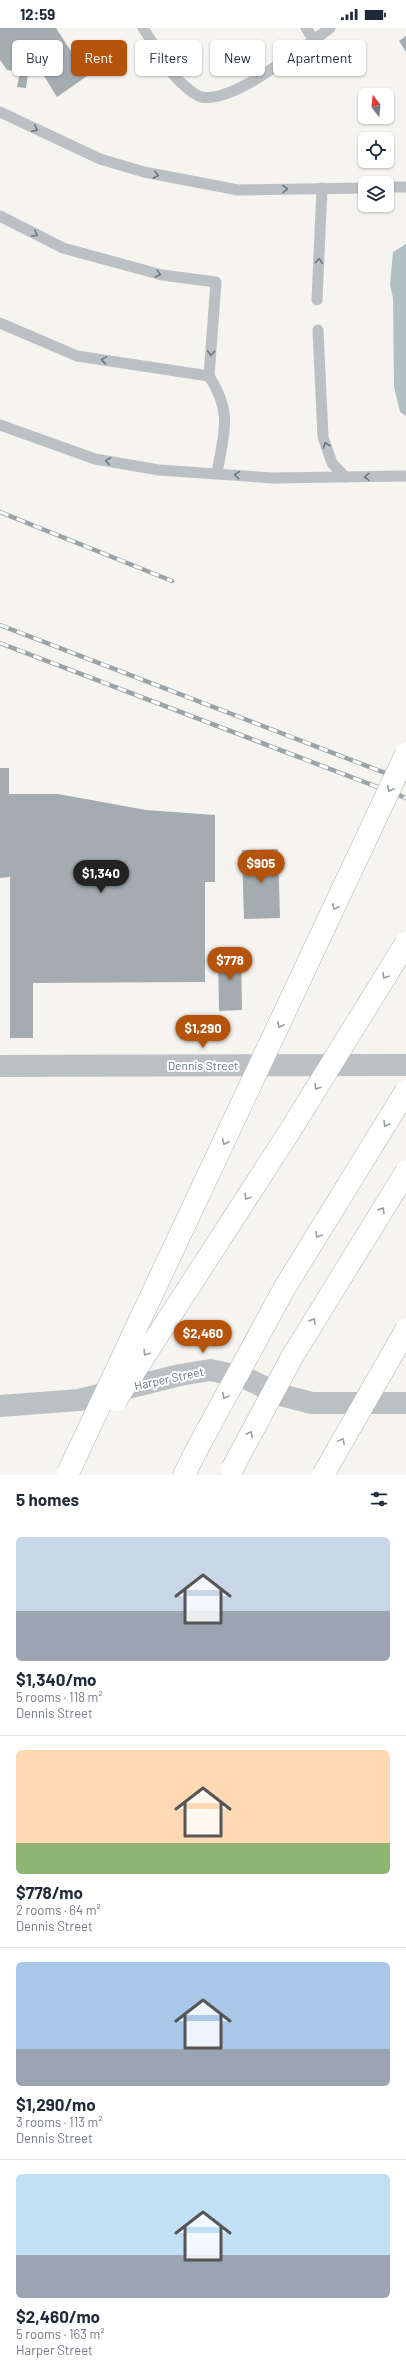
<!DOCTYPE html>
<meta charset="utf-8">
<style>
body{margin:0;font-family:Barlow,sans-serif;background:#f6f6f7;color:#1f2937;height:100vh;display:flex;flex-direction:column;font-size:15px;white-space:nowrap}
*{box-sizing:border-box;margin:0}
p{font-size:13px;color:#747a83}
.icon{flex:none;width:22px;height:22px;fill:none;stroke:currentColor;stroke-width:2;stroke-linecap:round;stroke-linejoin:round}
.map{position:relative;height:1447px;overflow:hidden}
.panel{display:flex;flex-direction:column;background:#fff;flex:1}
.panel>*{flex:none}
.top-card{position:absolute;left:12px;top:12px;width:382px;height:36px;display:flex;gap:8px}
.needle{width:26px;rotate:344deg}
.tools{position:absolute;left:358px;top:60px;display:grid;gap:8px}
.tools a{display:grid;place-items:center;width:36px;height:36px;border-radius:6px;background:#fff;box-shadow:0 1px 3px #0004;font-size:20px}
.price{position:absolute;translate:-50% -34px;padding:0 9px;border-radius:14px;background:#b45309;color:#fff;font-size:13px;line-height:26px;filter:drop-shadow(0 1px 2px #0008)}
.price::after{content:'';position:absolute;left:50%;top:24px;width:12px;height:9px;margin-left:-6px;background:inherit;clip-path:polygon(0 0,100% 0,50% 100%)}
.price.on{background:#222;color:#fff}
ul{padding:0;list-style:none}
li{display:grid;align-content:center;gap:8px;height:212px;padding:0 16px}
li+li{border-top:1px solid #e0e1e3}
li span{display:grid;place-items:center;height:124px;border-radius:6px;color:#555}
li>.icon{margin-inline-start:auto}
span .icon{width:72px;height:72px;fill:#fffc;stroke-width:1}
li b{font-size:17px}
h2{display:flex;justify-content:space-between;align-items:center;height:48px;padding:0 16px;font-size:17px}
.tag{padding:0 14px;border-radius:6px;background:#fff;box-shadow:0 1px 3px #0004;font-size:14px;line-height:36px}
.tag.on{background:#b45309;color:#fff}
.status{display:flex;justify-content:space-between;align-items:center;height:28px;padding:0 20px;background:#fff;direction:ltr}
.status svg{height:11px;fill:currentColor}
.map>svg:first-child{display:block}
</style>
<div class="status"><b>12:59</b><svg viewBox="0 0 49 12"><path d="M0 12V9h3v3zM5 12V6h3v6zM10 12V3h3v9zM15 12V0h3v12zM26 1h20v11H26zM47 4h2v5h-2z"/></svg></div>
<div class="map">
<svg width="406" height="1447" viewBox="0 0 406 1447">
<rect width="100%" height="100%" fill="#f5f4f1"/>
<polygon fill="#b2c0c2" points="406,216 406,388 400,384 394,359 393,270 390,257 393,224"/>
<g fill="#a4acb0">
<polygon points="0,0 56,0 87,48 57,69 44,48 28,46 26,60 17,59 20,44 7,42 0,32"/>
<polygon points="406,8 406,24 399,13"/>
<polygon points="0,740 9,740 9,766 58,766 146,782 215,787 215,854 205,854 205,954 33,955 33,1010 10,1010 10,849 0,850"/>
<polygon points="278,821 280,890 244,891 242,822"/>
<polygon points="241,923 242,982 219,983 218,924"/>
</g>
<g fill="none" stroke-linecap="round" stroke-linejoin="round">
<g stroke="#b0b4b6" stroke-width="23">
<polyline id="highway" points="184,1447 196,1423"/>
</g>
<g stroke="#bcc0c3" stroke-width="11">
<path d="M 143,0 C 156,19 168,45 186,59 C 189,62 197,68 201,69 C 232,75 288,29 314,12"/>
<polyline points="306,0 314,12 330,0"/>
<polyline points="0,84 100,131 144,144 238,162 365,160"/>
<polyline points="387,159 406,159"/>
<polyline points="0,188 63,220 162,247 216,254 209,348 77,328 0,295"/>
<polyline points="317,272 322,160"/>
<polyline points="318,302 323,409 332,435 345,449"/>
<path d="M 209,348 C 233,385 224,404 217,445"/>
<polyline points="0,397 95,431 159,442 273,450 406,448"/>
</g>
<g stroke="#bcc0c3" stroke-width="22">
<polyline points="0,1038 406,1037"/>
<polyline points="0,1378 79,1372 180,1347 210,1342 243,1349 281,1367 312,1375 406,1375"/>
</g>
<use href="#highway" stroke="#fff" stroke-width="22"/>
<g stroke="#9ca3a7" stroke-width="4.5">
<g id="rail">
<polyline points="0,484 172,553"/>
<polyline points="0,597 406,753"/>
<polyline points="0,615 406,770"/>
</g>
</g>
<use href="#rail" stroke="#fff" stroke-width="3" stroke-dasharray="9" stroke-linecap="butt"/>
<g stroke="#b0b4b6" stroke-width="23" stroke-linecap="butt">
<g id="highway-bridge">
<polyline points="116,1372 288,1106 406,915"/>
<polyline points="196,1423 285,1259 406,1063"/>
<polyline points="232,1441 292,1329 406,1144"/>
<polyline points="68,1445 406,726"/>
<polyline points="323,1447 406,1302"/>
</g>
</g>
<use href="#highway-bridge" stroke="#fff" stroke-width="22"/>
</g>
<defs><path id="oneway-chevron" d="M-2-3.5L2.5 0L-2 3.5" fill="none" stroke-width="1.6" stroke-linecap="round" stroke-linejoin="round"/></defs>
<g stroke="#67777f">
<use href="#oneway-chevron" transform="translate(35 101) rotate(26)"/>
<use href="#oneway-chevron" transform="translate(156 147) rotate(11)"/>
<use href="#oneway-chevron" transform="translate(285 161) rotate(-1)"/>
<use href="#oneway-chevron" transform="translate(35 206) rotate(27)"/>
<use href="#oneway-chevron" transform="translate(319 233) rotate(-86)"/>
<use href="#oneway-chevron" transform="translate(158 246) rotate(14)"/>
<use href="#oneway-chevron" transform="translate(211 325) rotate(94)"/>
<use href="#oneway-chevron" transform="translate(104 332) rotate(-171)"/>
<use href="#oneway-chevron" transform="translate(326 417) rotate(-109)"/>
<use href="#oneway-chevron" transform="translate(108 433) rotate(-170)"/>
<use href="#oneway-chevron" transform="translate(237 447) rotate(-175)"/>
<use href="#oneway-chevron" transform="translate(367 449) rotate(178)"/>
</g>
<g stroke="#95a0a5">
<use href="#oneway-chevron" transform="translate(390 761) rotate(115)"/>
<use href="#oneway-chevron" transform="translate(335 879) rotate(115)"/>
<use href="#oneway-chevron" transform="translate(385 948) rotate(122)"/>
<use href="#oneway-chevron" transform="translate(280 997) rotate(115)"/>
<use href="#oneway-chevron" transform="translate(317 1059) rotate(122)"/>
<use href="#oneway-chevron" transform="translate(386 1096) rotate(121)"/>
<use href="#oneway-chevron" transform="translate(225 1114) rotate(115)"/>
<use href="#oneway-chevron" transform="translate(247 1169) rotate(123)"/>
<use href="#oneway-chevron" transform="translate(382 1182) rotate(-58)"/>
<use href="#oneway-chevron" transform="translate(318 1207) rotate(122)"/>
<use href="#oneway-chevron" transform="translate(313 1293) rotate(-59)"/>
<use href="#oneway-chevron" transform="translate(146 1325) rotate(123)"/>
<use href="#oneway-chevron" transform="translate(225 1368) rotate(118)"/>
<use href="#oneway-chevron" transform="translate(250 1406) rotate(-63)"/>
<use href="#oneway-chevron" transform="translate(342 1413) rotate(-62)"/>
</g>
<g text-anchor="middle" stroke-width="4" stroke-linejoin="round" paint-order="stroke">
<g font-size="12" fill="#67777f" stroke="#fff">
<text x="203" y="1042">Dennis Street</text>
<text transform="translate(169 1351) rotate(-12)" y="4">Harper Street</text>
</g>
</g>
</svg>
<div class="tools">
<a><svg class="needle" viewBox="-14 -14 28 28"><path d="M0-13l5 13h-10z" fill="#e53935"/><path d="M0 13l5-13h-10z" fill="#747a83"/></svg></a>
<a><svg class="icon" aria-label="locate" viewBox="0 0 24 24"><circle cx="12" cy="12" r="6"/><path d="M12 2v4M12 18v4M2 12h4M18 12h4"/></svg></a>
<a><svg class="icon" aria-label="layers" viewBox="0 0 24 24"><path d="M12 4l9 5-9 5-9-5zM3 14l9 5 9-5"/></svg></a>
</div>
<b class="price" style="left:261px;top:856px">$905</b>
<b class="price on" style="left:101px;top:866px">$1,340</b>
<b class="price" style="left:230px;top:953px">$778</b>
<b class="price" style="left:203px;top:1021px">$1,290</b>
<b class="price" style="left:203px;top:1326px">$2,460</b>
<div class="top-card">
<a class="tag">Buy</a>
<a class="tag on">Rent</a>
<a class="tag">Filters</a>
<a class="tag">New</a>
<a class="tag">Apartment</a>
</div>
</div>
<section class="panel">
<h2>5 homes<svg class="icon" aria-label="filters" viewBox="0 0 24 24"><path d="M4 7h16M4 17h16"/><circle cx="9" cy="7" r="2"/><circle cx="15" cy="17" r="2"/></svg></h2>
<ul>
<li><span style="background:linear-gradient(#c9d6e8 60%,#9aa5b1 0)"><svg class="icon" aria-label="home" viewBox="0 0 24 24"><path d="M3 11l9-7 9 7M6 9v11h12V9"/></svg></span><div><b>$1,340/mo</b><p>5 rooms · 118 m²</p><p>Dennis Street</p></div></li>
<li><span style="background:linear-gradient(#ffd9b3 75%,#8fb573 0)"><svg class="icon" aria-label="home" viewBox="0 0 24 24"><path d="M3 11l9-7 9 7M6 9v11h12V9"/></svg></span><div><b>$778/mo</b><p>2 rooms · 64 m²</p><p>Dennis Street</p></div></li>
<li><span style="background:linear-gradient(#a9c7e8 70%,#9aa5b1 0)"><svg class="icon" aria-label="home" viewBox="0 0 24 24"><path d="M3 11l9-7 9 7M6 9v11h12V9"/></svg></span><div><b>$1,290/mo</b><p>3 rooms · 113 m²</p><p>Dennis Street</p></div></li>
<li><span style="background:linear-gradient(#bfe0f5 65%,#9aa5b1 0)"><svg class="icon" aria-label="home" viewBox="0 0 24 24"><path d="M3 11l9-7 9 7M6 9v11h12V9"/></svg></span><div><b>$2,460/mo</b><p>5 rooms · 163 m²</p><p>Harper Street</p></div></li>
</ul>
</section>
